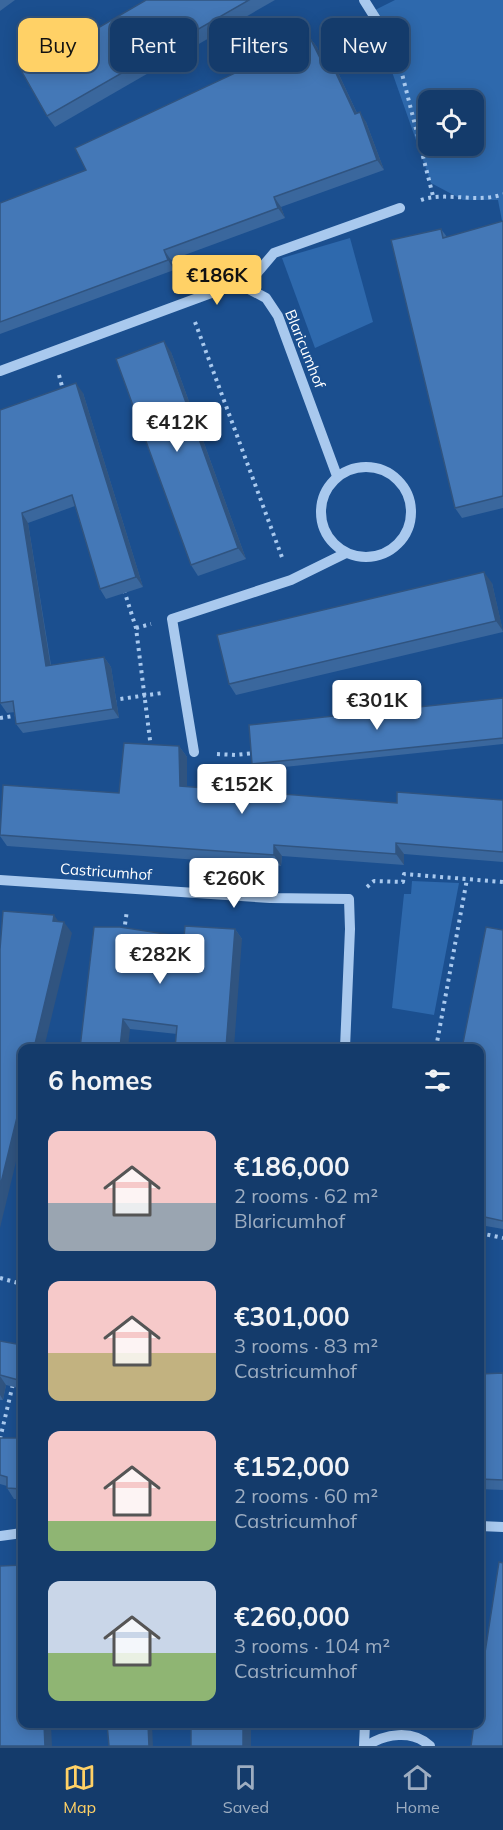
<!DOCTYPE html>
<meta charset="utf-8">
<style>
body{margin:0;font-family:Mulish,sans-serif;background:#214673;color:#f1f3f6;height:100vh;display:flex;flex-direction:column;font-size:22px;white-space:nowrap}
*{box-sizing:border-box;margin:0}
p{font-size:20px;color:#9dadc1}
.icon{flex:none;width:33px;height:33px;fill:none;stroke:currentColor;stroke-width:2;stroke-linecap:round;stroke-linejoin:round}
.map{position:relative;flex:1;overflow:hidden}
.panel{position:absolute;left:18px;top:1044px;width:466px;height:684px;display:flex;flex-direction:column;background:#143b6b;border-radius:12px;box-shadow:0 3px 15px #0003,0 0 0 2px #33557e}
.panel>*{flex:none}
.hud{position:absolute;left:18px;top:18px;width:468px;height:54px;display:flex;gap:12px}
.buttons{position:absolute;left:418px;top:90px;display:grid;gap:12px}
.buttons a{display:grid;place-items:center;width:66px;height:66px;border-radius:12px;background:#143b6b;box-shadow:0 3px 15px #0003,0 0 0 2px #33557e;font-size:30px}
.price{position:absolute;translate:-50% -51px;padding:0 14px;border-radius:6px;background:#fff;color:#222;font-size:20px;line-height:39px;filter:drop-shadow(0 2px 3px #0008)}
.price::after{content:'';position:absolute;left:50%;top:36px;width:18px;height:14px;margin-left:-9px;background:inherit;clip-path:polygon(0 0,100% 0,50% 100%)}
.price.current{background:#ffd166;color:#111}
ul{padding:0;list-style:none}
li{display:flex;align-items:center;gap:18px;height:150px;padding:0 30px}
li span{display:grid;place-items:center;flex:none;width:168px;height:120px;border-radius:12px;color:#555}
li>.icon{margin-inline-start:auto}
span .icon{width:72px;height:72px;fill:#fffc;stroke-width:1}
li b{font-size:26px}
h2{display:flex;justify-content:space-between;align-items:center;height:72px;padding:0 30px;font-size:26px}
.pill{padding:0 21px;border-radius:12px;background:#143b6b;box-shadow:0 3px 15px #0003,0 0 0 2px #33557e;font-size:21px;line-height:54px}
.pill.current{background:#ffd166;color:#111}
.menu{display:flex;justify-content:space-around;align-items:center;height:84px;border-top:2px solid #33557e;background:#143b6b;font-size:16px;color:#9dadc1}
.menu a{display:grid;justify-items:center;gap:3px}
.menu .current{color:#ffd166}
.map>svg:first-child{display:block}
</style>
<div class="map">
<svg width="503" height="1746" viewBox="0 0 503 1746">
<rect width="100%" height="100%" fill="#1b4f8f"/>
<g fill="#2e69ad" fill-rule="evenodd">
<path d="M 395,0 L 503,0 L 503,226 L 498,200 L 463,200 L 431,183 L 371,12 ZM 429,100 L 474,100 L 474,146 L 429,146 Z"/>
<polygon points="350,238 373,322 315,348 282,258"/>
<polygon points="412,881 459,883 434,1015 392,1008 404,894 411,894"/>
</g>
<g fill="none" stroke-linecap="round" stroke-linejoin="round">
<g stroke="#a9c9ee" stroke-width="4" stroke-dasharray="3 4.5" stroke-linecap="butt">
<polyline points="397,54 433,196"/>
<polyline points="329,65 365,47"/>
<path d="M 421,200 C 446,191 478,204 503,194"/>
<polyline points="171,254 180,281"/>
<polyline points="195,322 283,560"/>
<polyline points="59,375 63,390"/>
<polyline points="124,590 136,628 151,748"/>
<polyline points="136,628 151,624"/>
<polyline points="113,700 162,693"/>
<polyline points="0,718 20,715"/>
<polyline points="217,754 235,755 255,753"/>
<polyline points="367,887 374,881 403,882 404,874 503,882"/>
<polyline points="124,932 127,910"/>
<polyline points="436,1048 467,879"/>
<polyline points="480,1233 503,1238"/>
<polyline points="0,1278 22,1284"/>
<polyline points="0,1439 13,1384"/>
</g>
<g stroke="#a9c9ee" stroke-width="10">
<polyline points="364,0 386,35"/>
<polyline points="245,287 274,253 400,208"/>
<polyline points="0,371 222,289 245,287 266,298 278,316 337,476"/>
<circle cx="366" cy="512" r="45"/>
<polyline points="194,752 172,619 291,580 346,553"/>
<polyline points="0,880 270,898 349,899 350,929 345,1048"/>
<polyline points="480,1526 503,1527"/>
<polyline points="0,1536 22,1533"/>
<polyline points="364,1746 365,1724"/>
<path d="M 366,1746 C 385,1734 412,1729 430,1746"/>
</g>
</g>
<g fill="#3a679d">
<polygon points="0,0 15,0 0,11"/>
<polygon points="146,0 275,0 55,127 47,116"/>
<polygon points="310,38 317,47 321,57 334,64 357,113 366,122 384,170 281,207 285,218 171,260 174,270 0,334 0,203 86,170"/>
<polygon points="503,221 503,508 462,518 455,508 441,229 447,237"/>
<polygon points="171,352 246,559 198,576 191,565"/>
<polygon points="83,393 143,587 106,599 100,589 75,506 28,523 51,665 104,657 111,667 119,718 23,733 16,724 15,712 7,713 0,703 0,410"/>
<polygon points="492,583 503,632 236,695 229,684"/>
<polygon points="503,698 503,744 256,770 252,764"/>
<polygon points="179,746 187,757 187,787 397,803 503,800 503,862 404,854 404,865 282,856 281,866 7,846 0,836 0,829 119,793"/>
<polygon points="235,929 242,939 177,1034 130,1029 80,1048 184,937"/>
<polygon points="503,930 503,1229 480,1225 480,1048"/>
<polygon points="0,1341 22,1345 22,1389 6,1385 3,1400 0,1400"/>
<polygon points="503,1373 503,1490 480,1489 480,1374"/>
<polygon points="0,1438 22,1438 22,1499 14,1499 7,1488 7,1486 0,1484"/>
</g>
<g fill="#305480">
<polygon points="310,38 317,47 326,67 320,58"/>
<polygon points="327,54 334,64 362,124 355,114"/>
<polygon points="360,112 366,122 384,170 377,160"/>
<polygon points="274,197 281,207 285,218 278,208"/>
<polygon points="164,250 171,260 174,270 168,260"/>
<polygon points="164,341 171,352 246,559 238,548"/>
<polygon points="76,383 83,393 143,587 136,577"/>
<polygon points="22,513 28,523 52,675 46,666"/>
<polygon points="484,572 492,583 503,631 496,621"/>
<polygon points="104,657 111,667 119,718 113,709"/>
<polygon points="179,746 187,757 187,797 180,786"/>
<polygon points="396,843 404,854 404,865 396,854"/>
<polygon points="274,845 282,856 281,866 274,855"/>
<polygon points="54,915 61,925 53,921"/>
<polygon points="64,922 72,933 44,1048 34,1048"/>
<polygon points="235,929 242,939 234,1048 226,1048"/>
<polygon points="123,1019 130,1029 128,1048 120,1048"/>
<polygon points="22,1097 22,1137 0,1228 0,1187"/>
<polygon points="0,1376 6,1385 3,1400 0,1395"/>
<polygon points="44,1724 51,1724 52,1746 45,1746"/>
<polygon points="148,1724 152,1724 153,1746 149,1746"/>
<rect x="243" y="1724" width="8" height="22"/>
</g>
<g fill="#4478b7" stroke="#305480" stroke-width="1.5">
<polygon points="146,0 249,0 47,116 22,72"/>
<polygon points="310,38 320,58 327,54 355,114 360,112 377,160 274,197 278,208 164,250 168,260 0,322 0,203 86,170 75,148"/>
<polygon points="503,221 503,496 455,508 391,240 441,229 443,238"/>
<polygon points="164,341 238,548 191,565 116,359"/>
<polygon points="76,383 136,577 100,589 72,495 22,513 46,666 104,657 113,709 16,724 13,701 0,703 0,410"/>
<polygon points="484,572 496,621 229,684 217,635"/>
<polygon points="503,698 503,738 252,764 249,725"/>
<polygon points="124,743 179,746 180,786 397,803 397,792 503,800 503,852 396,843 396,854 274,845 274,855 0,835 3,785 119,793"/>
<polygon points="3,911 54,915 53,921 64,922 34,1048 22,1048 22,1097 0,1187 0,949"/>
<polygon points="185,926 235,929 226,1048 175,1048 177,1026 123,1019 120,1048 80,1048 94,927 120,927 184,937"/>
<polygon points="486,927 503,930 503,1221 480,1216 480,1048 462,1048"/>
<polygon points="0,1341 22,1345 22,1381 0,1375"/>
<polygon points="503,1373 503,1480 480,1479 480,1374"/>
<polygon points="0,1438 22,1438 22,1489 7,1488 7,1477 0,1475"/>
<polygon points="499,1562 503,1563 503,1746 471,1746 474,1724 480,1724 480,1685"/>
<polygon points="22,1565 22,1724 44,1724 45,1746 0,1746 0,1566"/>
<polygon points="107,1724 148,1724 149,1746 109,1746"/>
<rect x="191" y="1724" width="52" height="22"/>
</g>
<g text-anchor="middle" stroke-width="4.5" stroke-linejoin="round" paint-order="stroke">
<g font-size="15" fill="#fff" stroke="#1b4f8f">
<text transform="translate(305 349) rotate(68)" y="5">Blaricumhof</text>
<text transform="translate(106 872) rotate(4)" y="5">Castricumhof</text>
</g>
</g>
</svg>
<div class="buttons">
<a><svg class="icon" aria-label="locate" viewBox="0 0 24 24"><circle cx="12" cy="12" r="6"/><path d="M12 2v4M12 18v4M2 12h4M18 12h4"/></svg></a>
</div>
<b class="price current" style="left:217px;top:306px">€186K</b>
<b class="price" style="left:177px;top:453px">€412K</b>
<b class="price" style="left:377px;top:731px">€301K</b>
<b class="price" style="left:242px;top:815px">€152K</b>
<b class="price" style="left:234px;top:909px">€260K</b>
<b class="price" style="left:160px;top:985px">€282K</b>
<div class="hud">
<a class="pill current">Buy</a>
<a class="pill">Rent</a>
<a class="pill">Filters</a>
<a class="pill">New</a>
</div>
<section class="panel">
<h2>6 homes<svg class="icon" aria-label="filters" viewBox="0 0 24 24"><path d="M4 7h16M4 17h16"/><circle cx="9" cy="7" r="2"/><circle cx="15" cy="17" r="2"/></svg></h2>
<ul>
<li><span style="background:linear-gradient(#f6c9c9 60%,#9aa5b1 0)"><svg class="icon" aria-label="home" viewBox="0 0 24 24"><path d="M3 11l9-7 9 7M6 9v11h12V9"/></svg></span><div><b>€186,000</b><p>2 rooms · 62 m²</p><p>Blaricumhof</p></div></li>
<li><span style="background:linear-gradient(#f6c9c9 60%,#c2b280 0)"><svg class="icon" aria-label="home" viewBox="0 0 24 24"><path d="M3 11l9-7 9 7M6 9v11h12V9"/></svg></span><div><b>€301,000</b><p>3 rooms · 83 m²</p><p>Castricumhof</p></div></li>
<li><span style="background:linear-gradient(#f6c9c9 75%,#8fb573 0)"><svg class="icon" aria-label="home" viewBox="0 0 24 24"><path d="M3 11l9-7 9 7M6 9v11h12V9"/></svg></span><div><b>€152,000</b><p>2 rooms · 60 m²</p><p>Castricumhof</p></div></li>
<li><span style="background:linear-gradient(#c9d6e8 60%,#8fb573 0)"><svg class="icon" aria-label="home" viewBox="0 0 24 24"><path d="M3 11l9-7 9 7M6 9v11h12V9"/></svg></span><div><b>€260,000</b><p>3 rooms · 104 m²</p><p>Castricumhof</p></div></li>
</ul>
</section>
</div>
<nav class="menu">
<a class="current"><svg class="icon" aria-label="map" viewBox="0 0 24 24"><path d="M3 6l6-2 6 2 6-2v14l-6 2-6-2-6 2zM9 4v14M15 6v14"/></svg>Map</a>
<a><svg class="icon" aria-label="saved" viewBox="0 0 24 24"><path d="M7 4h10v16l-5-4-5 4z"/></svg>Saved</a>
<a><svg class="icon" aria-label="home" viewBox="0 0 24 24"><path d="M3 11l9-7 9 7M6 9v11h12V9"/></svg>Home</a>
</nav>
